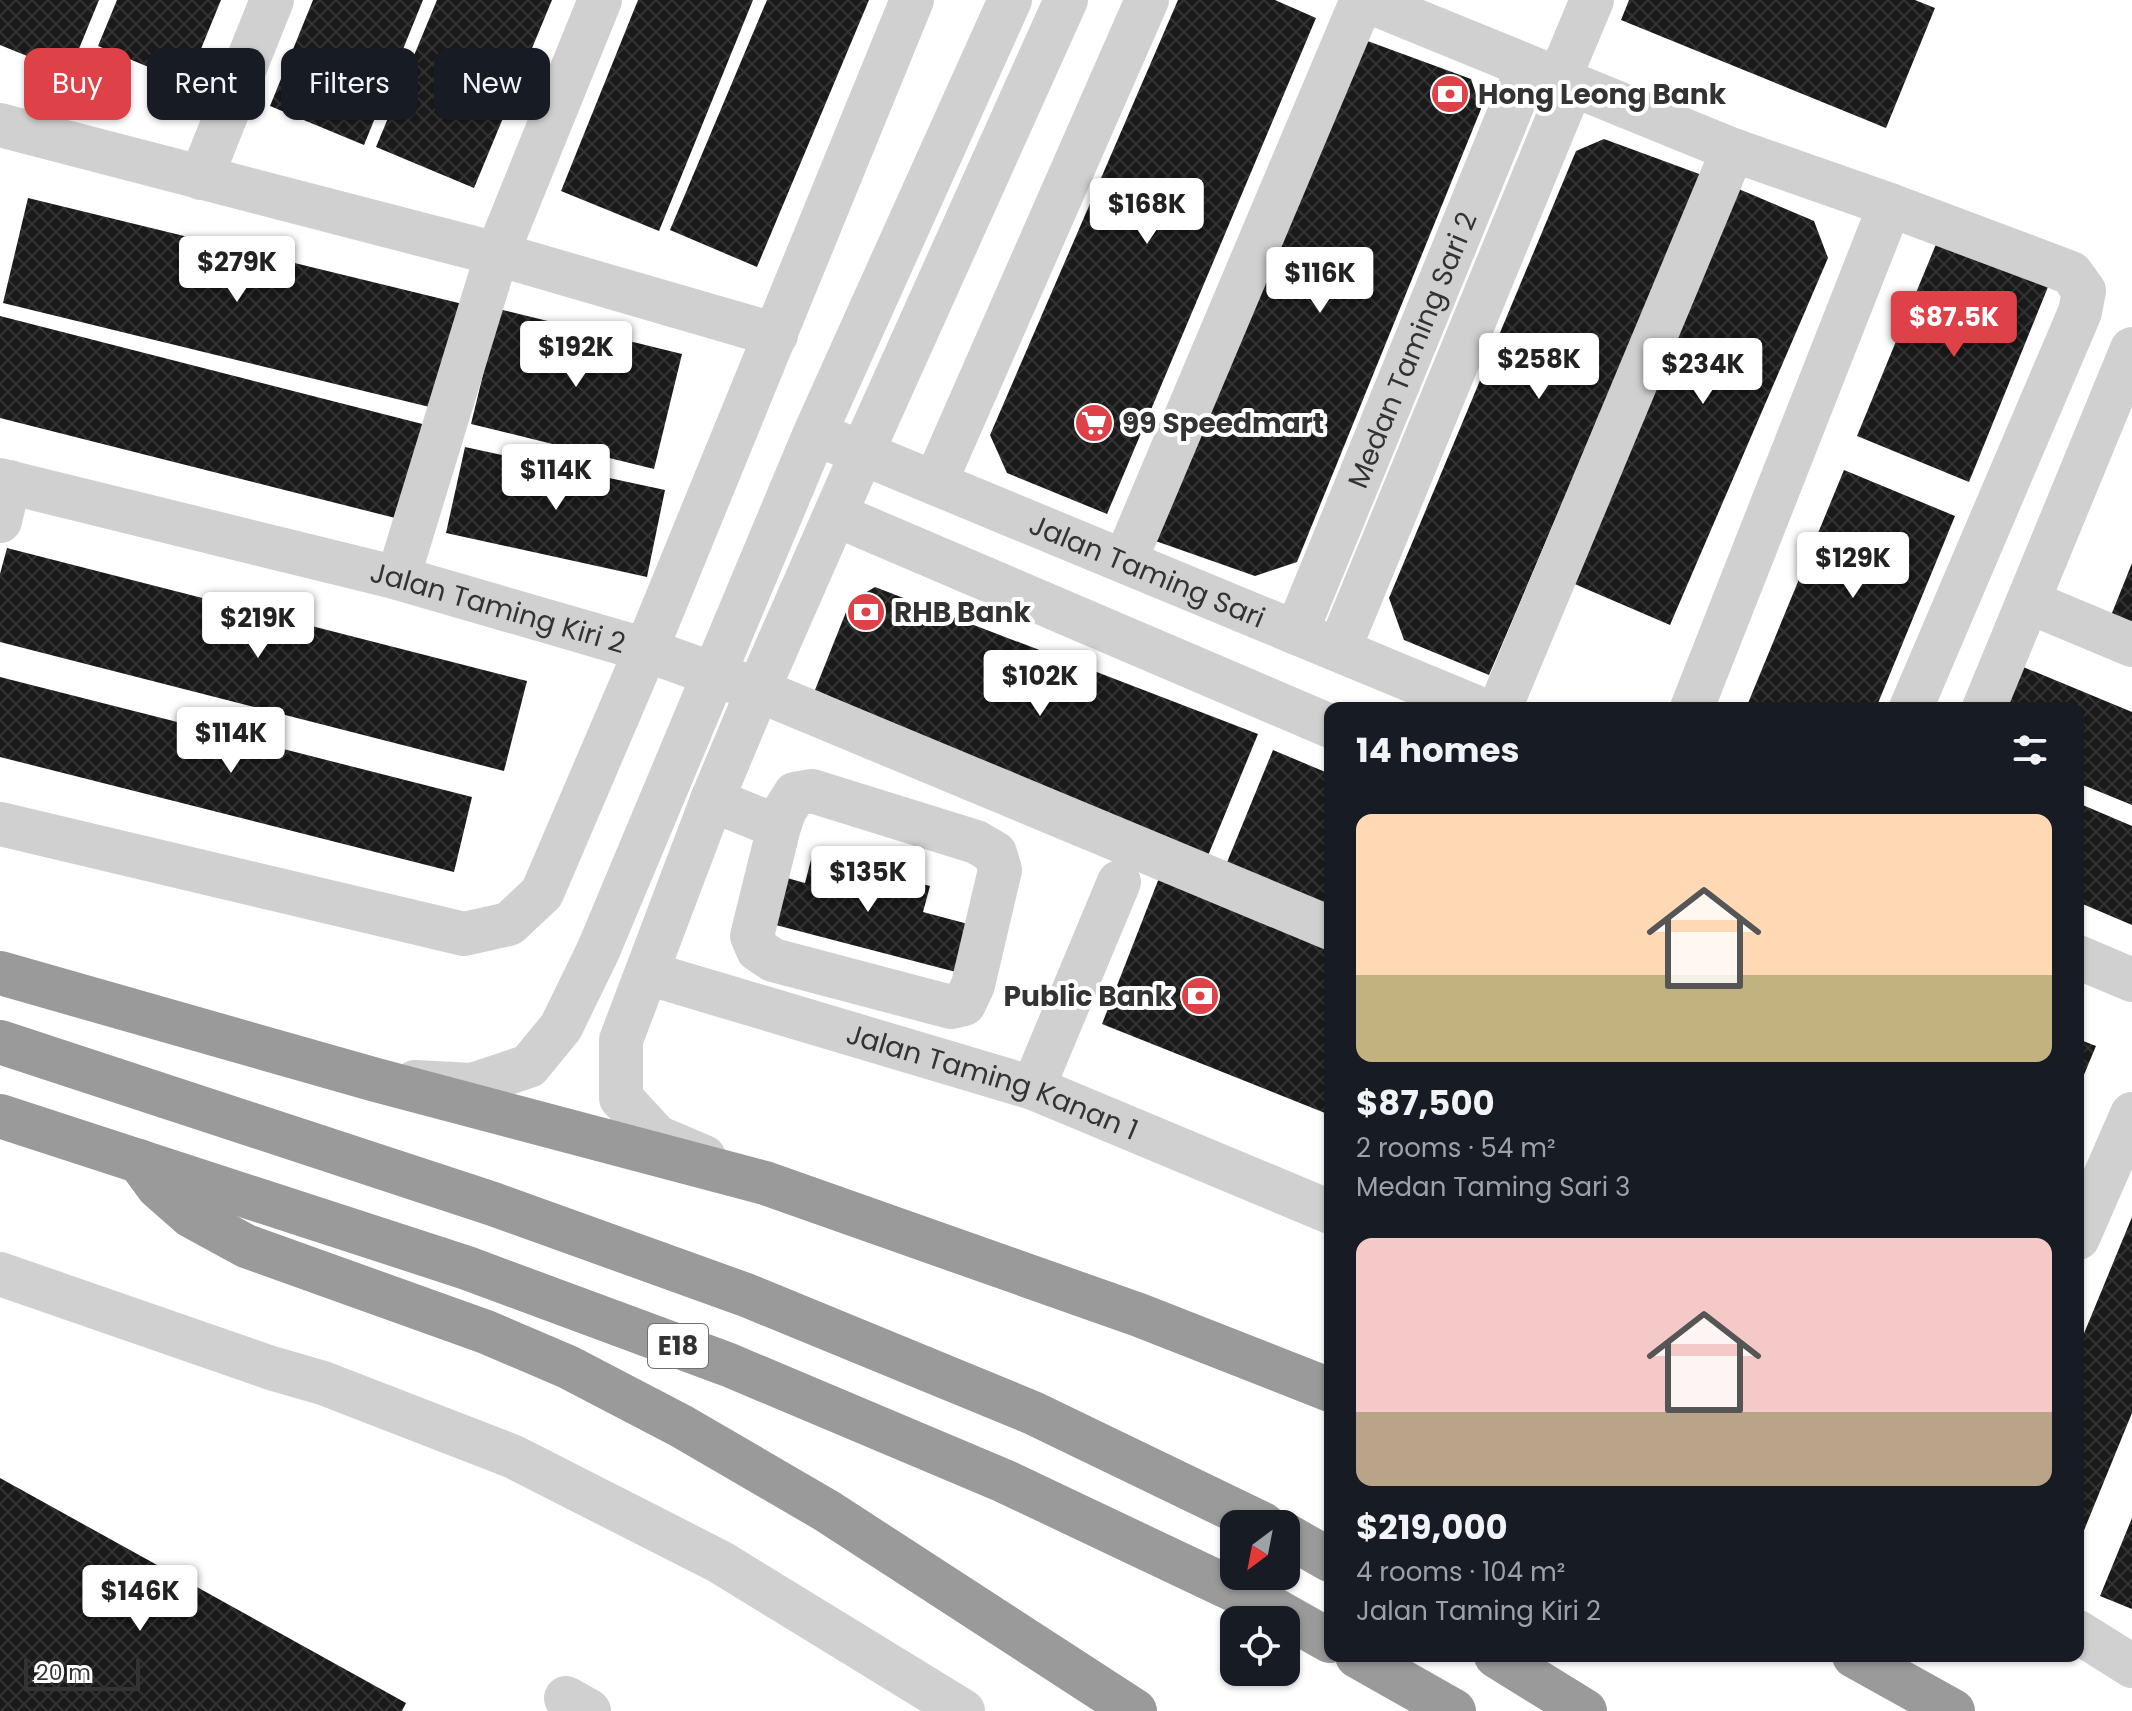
<!DOCTYPE html>
<meta charset="utf-8">
<style>
body{margin:0;font-family:Poppins,sans-serif;background:#20242c;color:#f1f3f6;height:100vh;display:flex;flex-direction:column;font-size:30px;white-space:nowrap}
*{box-sizing:border-box;margin:0}
p{font-size:26px;color:#9ea1a6}
.icon{flex:none;width:44px;height:44px;fill:none;stroke:currentColor;stroke-width:2;stroke-linecap:round;stroke-linejoin:round}
.map{position:relative;flex:1;overflow:hidden}
.drawer{position:absolute;left:1324px;top:702px;width:760px;height:960px;display:flex;flex-direction:column;background:#171b24;border-radius:16px;box-shadow:0 2px 6px #0004}
.drawer>*{flex:none}
.hud{position:absolute;left:24px;top:48px;width:760px;height:72px;display:flex;gap:16px}
.needle{width:52px;rotate:212deg}
.fabs{position:absolute;left:1220px;top:1510px;display:grid;gap:16px}
.fabs a{display:grid;place-items:center;width:80px;height:80px;border-radius:16px;background:#171b24;box-shadow:0 2px 6px #0004;font-size:40px}
.scale{position:absolute;left:24px;bottom:20px;width:116px;box-sizing:border-box;padding-left:8px;border:4px solid #333;border-top:0;font-size:22px;line-height:28px;white-space:nowrap;color:#333;-webkit-text-stroke:6px #fff;paint-order:stroke}
.price{position:absolute;translate:-50% -68px;padding:0 18px;border-radius:8px;background:#fff;color:#222;font-size:26px;line-height:52px;filter:drop-shadow(0 2px 4px #0008)}
.price::after{content:'';position:absolute;left:50%;top:48px;width:24px;height:18px;margin-left:-12px;background:inherit;clip-path:polygon(0 0,100% 0,50% 100%)}
.price.on{background:#de4148;color:#fff}
ul{padding:0;list-style:none}
li{display:grid;align-content:center;gap:16px;height:424px;padding:0 32px}
li span{display:grid;place-items:center;height:248px;border-radius:16px;color:#555}
li>.icon{margin-inline-start:auto}
span .icon{width:144px;height:144px;fill:#fffc;stroke-width:1}
li b{font-size:34px}
h2{display:flex;justify-content:space-between;align-items:center;height:96px;padding:0 32px;font-size:34px}
.chip{padding:0 28px;border-radius:16px;background:#171b24;box-shadow:0 2px 6px #0004;font-size:28px;line-height:72px}
.chip.on{background:#de4148;color:#fff}
.map>svg:first-child{display:block}
</style>
<div class="map">
<svg width="2132" height="1711" viewBox="0 0 2132 1711">
<defs>
<pattern id="building-cross-hatch" width="8" height="8" patternUnits="userSpaceOnUse" patternTransform="scale(2)"><rect width="8" height="8" fill="#1a1a1a"/><path d="M0 0l8 8M0 8l8-8" fill="none" stroke="#333"/></pattern>
</defs>
<rect width="100%" height="100%" fill="#fff"/>
<g fill="url(#building-cross-hatch)">
<polygon points="0,0 99,0 69,73 0,45"/>
<polygon points="117,0 221,0 187,83 98,46"/>
<polygon points="313,0 423,0 364,145 270,106"/>
<polygon points="437,0 552,0 474,188 376,147"/>
<polygon points="638,0 753,0 659,231 561,191"/>
<polygon points="767,0 869,0 757,267 670,230"/>
<polygon points="1178,0 1275,0 1316,18 1107,514 1007,473 990,435"/>
<polygon points="1629,0 1915,0 1935,8 1886,128 1621,20"/>
<polygon points="1362,39 1471,79 1481,109 1297,562 1255,576 1147,538"/>
<polygon points="1604,139 1702,175 1489,675 1404,640 1389,598 1576,151"/>
<polygon points="1734,187 1814,221 1828,258 1670,625 1570,582"/>
<polygon points="28,198 471,306 446,411 3,303"/>
<polygon points="1939,237 2050,282 1969,482 1857,436"/>
<polygon points="499,309 682,354 654,469 471,424"/>
<polygon points="0,316 438,428 415,523 0,418"/>
<polygon points="465,447 665,490 647,577 446,533"/>
<polygon points="1844,470 1955,516 1876,708 1746,708"/>
<polygon points="7,548 527,681 504,771 0,642 0,574"/>
<polygon points="2132,563 2132,626 2110,618"/>
<polygon points="875,587 1258,734 1207,858 815,690 850,602"/>
<polygon points="2016,664 2132,712 2132,805 2078,783 2078,708 1998,708"/>
<polygon points="0,677 472,797 454,872 0,757"/>
<polygon points="1273,750 1330,774 1330,917 1223,872"/>
<polygon points="2078,803 2132,826 2132,925 2078,902"/>
<polygon points="812,856 930,886 923,912 968,924 956,972 768,923 780,876 805,883"/>
<polygon points="1159,878 1330,946 1330,1115 1102,1024"/>
<polygon points="2078,1039 2096,1046 2078,1089"/>
<polygon points="2132,1217 2132,1413 2078,1545 2078,1348"/>
<polygon points="0,1478 406,1703 402,1711 0,1711"/>
<polygon points="2132,1518 2132,1609 2100,1596"/>
</g>
<g fill="none" stroke-linecap="round" stroke-linejoin="round">
<g stroke="#d0d0d0" stroke-width="44">
<polyline points="1365,0 1733,150 1890,205 2071,273 2084,291 2080,312 1911,708"/>
<polyline points="1559,79 1592,0"/>
<polyline points="0,125 497,254 776,335"/>
<polyline points="201,178 272,0"/>
<path id="s1" d="M 833,441 L 1478,708"/>
<path id="s2" d="M 0,480 L 398,578 L 646,650 L 758,690 L 1330,928"/>
<polyline points="935,483 1147,0"/>
<polyline points="836,515 1330,726"/>
<polyline points="0,521 9,482"/>
<polyline points="1125,561 1362,0"/>
<polyline points="398,578 497,254 600,0"/>
<polyline points="2029,602 2132,645"/>
<path id="s3" d="M 1296,633 L 1528,67"/>
<polyline points="1339,649 1572,84"/>
<polyline points="1500,708 1733,150"/>
<polyline points="1692,708 1890,205"/>
<polyline points="1984,708 2132,349"/>
<polyline points="712,800 779,827 785,810 795,794 812,791 976,842 995,853 1000,870 973,985 964,1004 951,1007 773,960 758,950 752,936 779,827"/>
<polyline points="0,824 464,934 509,924 542,893 646,650 912,0"/>
<polyline points="2078,957 2132,980"/>
<path id="s4" d="M 647,973 L 1033,1088 L 1330,1212"/>
<polyline points="415,1082 472,1085 529,1066 561,1027 598,951 815,433 1010,0"/>
<polyline points="1033,1088 1119,882"/>
<polyline points="704,1157 657,1137 621,1098 621,1040 712,800 758,690 862,453 1066,0"/>
<polyline points="2078,1238 2132,1114"/>
<polyline points="0,1274 271,1368 323,1383 514,1457 720,1562 963,1711"/>
<polyline points="2078,1632 2132,1666"/>
<polyline points="566,1698 589,1711"/>
</g>
<g stroke="#9a9a9a" stroke-width="44">
<polyline points="0,973 376,1080 765,1183 1139,1315 1330,1390"/>
<polyline points="0,1042 493,1204 746,1295 1033,1413 1263,1524"/>
<polyline points="0,1116 467,1268 729,1365 1004,1481 1268,1606 1330,1641"/>
<polyline points="139,1161 158,1187 191,1216 246,1246 486,1332 568,1367 681,1426 827,1511 1135,1711"/>
<polyline points="1286,1535 1330,1560"/>
<polyline points="1357,1656 1454,1711"/>
<polyline points="1496,1656 1585,1711"/>
<polyline points="1854,1656 1953,1711"/>
</g>
</g>
<defs>
<g id="bank-disc" transform="scale(2)"><circle r="9.5" fill="#de4148" stroke="#fff"/><path d="M-6-4H6V4H-6ZM0-2.3a2.3 2.3 0 1 0 0 4.6a2.3 2.3 0 1 0 0-4.6Z" fill="#fff"/></g>
<g id="supermarket-disc" transform="scale(2)"><circle r="9.5" fill="#de4148" stroke="#fff"/><path d="M-6-5.5h2.5l.6 2H6L4.5 2H-2.5L-4.4-4H-6ZM-1.5 3.2a1.3 1.3 0 1 0 .1 0ZM3 3.2a1.3 1.3 0 1 0 .1 0Z" fill="#fff"/></g>
</defs>
<g fill-rule="evenodd">
<use href="#bank-disc" x="1450" y="94"/>
<use href="#supermarket-disc" x="1094" y="423"/>
<use href="#bank-disc" x="866" y="612"/>
<use href="#bank-disc" x="1200" y="996"/>
</g>
<g text-anchor="middle" stroke-width="8" stroke-linejoin="round" paint-order="stroke">
<rect fill="#fff" stroke="#707070" stroke-width="2" x="648" y="1324" width="60" height="44" rx="6"/>
<g font-size="26" font-weight="bold" fill="#333">
<text x="678" y="1355">E18</text>
</g>
<g font-size="28" font-weight="bold" fill="#333" stroke="#fff" text-anchor="start">
<text x="1478" y="104">Hong Leong Bank</text>
<text x="1122" y="433">99 Speedmart</text>
<text x="894" y="622">RHB Bank</text>
<text x="1172" y="1006" text-anchor="end">Public Bank</text>
</g>
<g font-size="28" fill="#333" stroke="#fff">
<text dy="10" stroke="none"><textPath href="#s3" startOffset="306">Medan Taming Sari 2</textPath></text>
<text dy="10" stroke="none"><textPath href="#s1" startOffset="340">Jalan Taming Sari</textPath></text>
<text dy="10" stroke="none"><textPath href="#s2" startOffset="514">Jalan Taming Kiri 2</textPath></text>
<text dy="10" stroke="none"><textPath href="#s4" startOffset="362">Jalan Taming Kanan 1</textPath></text>
</g>
</g>
</svg>
<div class="fabs">
<a><svg class="needle" viewBox="-14 -14 28 28"><path d="M0-13l5 13h-10z" fill="#e53935"/><path d="M0 13l5-13h-10z" fill="#9ea1a6"/></svg></a>
<a><svg class="icon" aria-label="locate" viewBox="0 0 24 24"><circle cx="12" cy="12" r="6"/><path d="M12 2v4M12 18v4M2 12h4M18 12h4"/></svg></a>
</div>
<div class="scale">20 m</div>
<b class="price" style="left:1147px;top:246px">$168K</b>
<b class="price" style="left:237px;top:304px">$279K</b>
<b class="price" style="left:1320px;top:315px">$116K</b>
<b class="price on" style="left:1954px;top:359px">$87.5K</b>
<b class="price" style="left:576px;top:389px">$192K</b>
<b class="price" style="left:1539px;top:401px">$258K</b>
<b class="price" style="left:1703px;top:406px">$234K</b>
<b class="price" style="left:556px;top:512px">$114K</b>
<b class="price" style="left:1853px;top:600px">$129K</b>
<b class="price" style="left:258px;top:660px">$219K</b>
<b class="price" style="left:1040px;top:718px">$102K</b>
<b class="price" style="left:231px;top:775px">$114K</b>
<b class="price" style="left:868px;top:914px">$135K</b>
<b class="price" style="left:140px;top:1633px">$146K</b>
<div class="hud">
<a class="chip on">Buy</a>
<a class="chip">Rent</a>
<a class="chip">Filters</a>
<a class="chip">New</a>
</div>
<section class="drawer">
<h2>14 homes<svg class="icon" aria-label="filters" viewBox="0 0 24 24"><path d="M4 7h16M4 17h16"/><circle cx="9" cy="7" r="2"/><circle cx="15" cy="17" r="2"/></svg></h2>
<ul>
<li><span style="background:linear-gradient(#ffd9b3 65%,#c2b280 0)"><svg class="icon" aria-label="home" viewBox="0 0 24 24"><path d="M3 11l9-7 9 7M6 9v11h12V9"/></svg></span><div><b>$87,500</b><p>2 rooms · 54 m²</p><p>Medan Taming Sari 3</p></div></li>
<li><span style="background:linear-gradient(#f6c9c9 70%,#b9a48a 0)"><svg class="icon" aria-label="home" viewBox="0 0 24 24"><path d="M3 11l9-7 9 7M6 9v11h12V9"/></svg></span><div><b>$219,000</b><p>4 rooms · 104 m²</p><p>Jalan Taming Kiri 2</p></div></li>
</ul>
</section>
</div>
